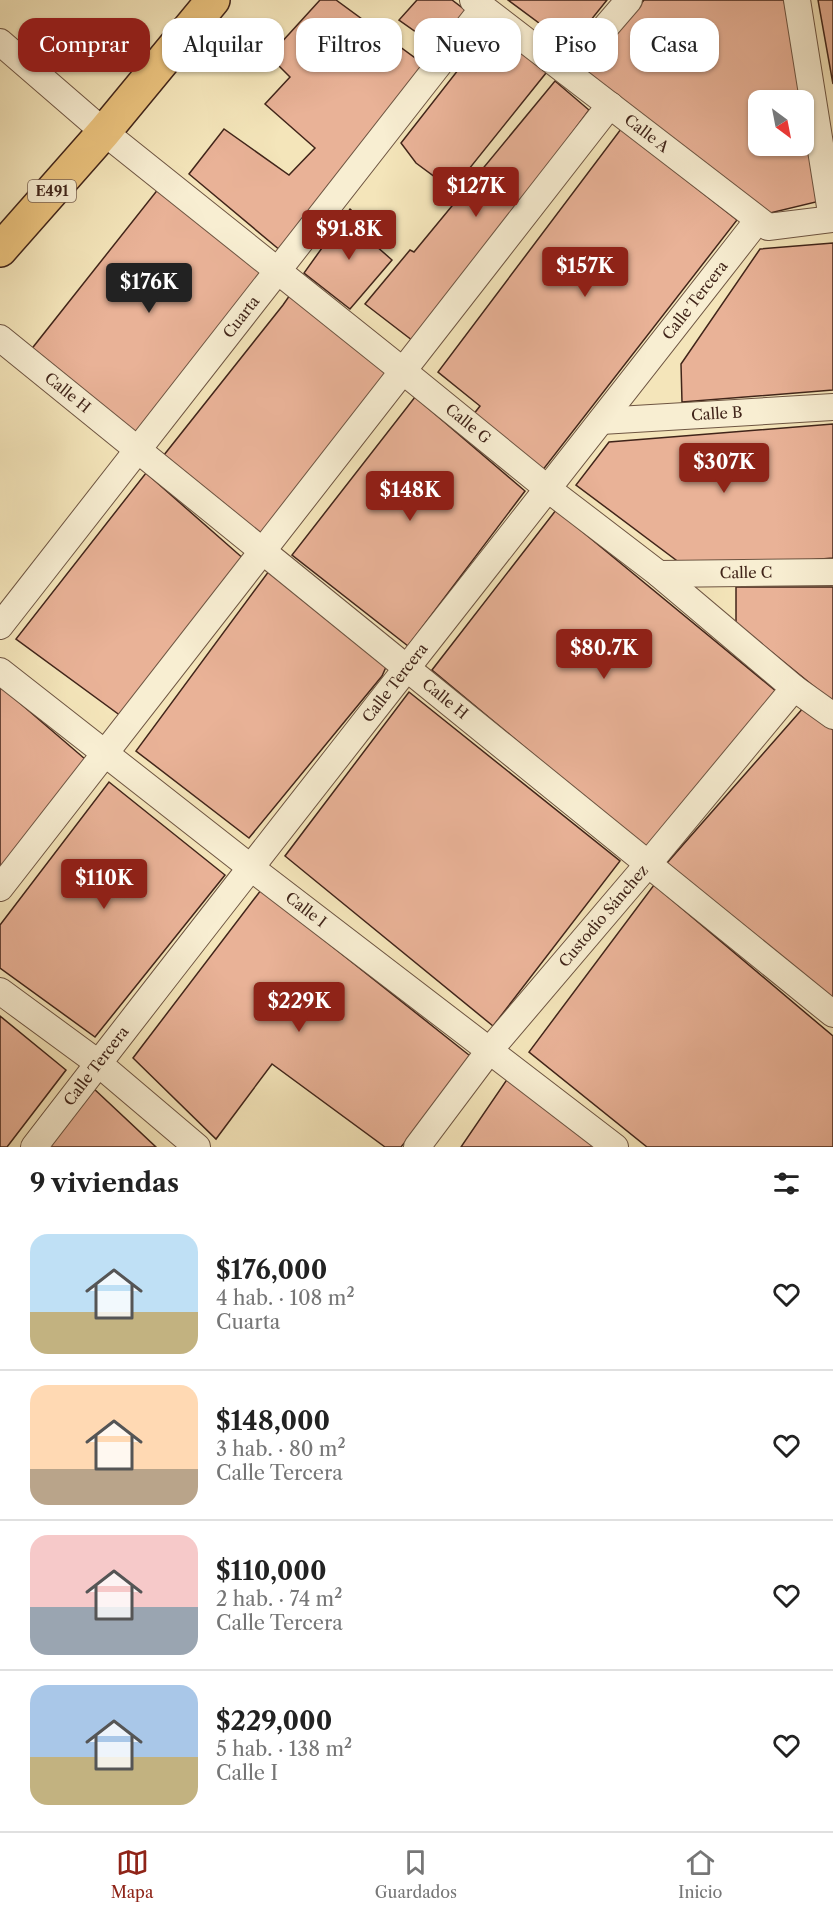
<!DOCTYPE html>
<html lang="es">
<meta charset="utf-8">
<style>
body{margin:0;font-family:"Libre Caslon Text",serif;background:#f6f6f6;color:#222;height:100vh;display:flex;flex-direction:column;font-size:22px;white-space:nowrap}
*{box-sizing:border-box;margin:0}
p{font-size:20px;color:#767676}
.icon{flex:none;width:33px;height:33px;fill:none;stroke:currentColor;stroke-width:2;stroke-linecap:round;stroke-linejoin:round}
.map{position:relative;height:1147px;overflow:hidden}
.side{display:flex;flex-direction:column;background:#fff;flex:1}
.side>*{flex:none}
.hud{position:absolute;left:18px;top:18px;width:798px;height:54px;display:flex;gap:12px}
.needle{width:39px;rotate:148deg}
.buttons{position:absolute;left:748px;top:90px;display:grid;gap:12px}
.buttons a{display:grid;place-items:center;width:66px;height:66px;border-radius:12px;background:#fff;box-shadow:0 2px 4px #0004;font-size:30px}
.price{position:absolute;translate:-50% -51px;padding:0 14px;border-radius:6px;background:#8f2418;color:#fff;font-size:20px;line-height:39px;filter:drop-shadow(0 2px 3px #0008)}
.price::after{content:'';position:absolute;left:50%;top:36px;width:18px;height:14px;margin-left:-9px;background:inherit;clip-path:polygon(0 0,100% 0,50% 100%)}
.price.active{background:#222;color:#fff}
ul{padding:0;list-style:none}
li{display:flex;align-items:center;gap:18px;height:150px;padding:0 30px}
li+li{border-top:2px solid #e0e0e0}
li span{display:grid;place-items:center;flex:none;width:168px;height:120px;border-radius:18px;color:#555}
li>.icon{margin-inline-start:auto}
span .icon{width:72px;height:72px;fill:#fffc;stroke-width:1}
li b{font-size:26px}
h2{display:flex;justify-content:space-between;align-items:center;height:72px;padding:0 30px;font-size:26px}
.pill{padding:0 21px;border-radius:18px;background:#fff;box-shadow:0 2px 4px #0004;font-size:21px;line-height:54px}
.pill.active{background:#8f2418;color:#fff}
.tabs{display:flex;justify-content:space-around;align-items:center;height:84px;border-top:2px solid #e0e0e0;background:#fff;font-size:16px;color:#767676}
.tabs a{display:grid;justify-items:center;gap:3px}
.tabs .active{color:#8f2418}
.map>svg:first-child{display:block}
</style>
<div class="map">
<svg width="833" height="1147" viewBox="0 0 833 1147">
<rect width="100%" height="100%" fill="#f4e5ba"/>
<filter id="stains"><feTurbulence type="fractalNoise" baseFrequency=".00333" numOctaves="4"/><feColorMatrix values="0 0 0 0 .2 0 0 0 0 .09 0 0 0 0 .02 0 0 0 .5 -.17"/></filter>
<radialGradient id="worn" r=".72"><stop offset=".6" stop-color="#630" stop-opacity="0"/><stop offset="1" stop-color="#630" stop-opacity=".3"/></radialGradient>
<g fill="#e9b297" stroke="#41251a" stroke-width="1.5">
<polygon points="320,0 336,0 426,66 281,251 189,174 224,129 289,175 315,148 265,104 290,77 269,56"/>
<polygon points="417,0 452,0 469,13 440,49 399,20"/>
<polygon points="508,0 607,0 570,46"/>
<polygon points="644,0 784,0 802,100 759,100 759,146 804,146 804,113 820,201 766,214 584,73"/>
<polygon points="818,0 833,0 833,84"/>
<polygon points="494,24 550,68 457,184 435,177 416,163 401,143"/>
<polygon points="555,81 589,110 417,344 365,304 410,250 414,252"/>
<polygon points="621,129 737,220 542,471 473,415 480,406 438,372"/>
<polygon points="159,188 268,275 137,441 30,351"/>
<polygon points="350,209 383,238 375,245 392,260 350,309 304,273"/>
<polygon points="833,243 833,390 682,402 681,364 760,249"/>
<polygon points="292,292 395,373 265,538 164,455 283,305"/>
<polygon points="415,397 525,491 408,646 292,555"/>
<polygon points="833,424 833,558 773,563 684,566 576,485 609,442"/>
<polygon points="146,473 245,560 121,716 16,639"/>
<polygon points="556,510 777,692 648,850 432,670"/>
<polygon points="269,571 386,667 382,676 249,838 136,751"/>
<polygon points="736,587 833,587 833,702 736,623"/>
<polygon points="0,686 85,759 0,872"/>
<polygon points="409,692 620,861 493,1026 285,856"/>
<polygon points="804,707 833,730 833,998 667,863"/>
<polygon points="109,782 225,875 95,1037 0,968 0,925"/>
<polygon points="654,885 833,1036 833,1147 647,1147 529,1052"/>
<polygon points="261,890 474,1059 401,1147 385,1147 272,1064 216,1139 133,1058"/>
<polygon points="0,1016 66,1070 7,1147 0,1147"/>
<polygon points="508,1078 596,1147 461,1147"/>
<polygon points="92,1087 156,1147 46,1147"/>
</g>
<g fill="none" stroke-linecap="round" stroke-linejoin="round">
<g stroke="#6e5542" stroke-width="28">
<g id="minor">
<path id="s1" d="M 473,0 L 768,227 L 833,219"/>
<polyline points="797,0 832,219"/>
<path id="s2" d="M 0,42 L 104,132 L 403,371 L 548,489 L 659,574 L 794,688 L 833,716"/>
<polyline points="567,72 629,0"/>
<path id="s3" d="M 0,338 L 833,1014"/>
<path id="s4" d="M 601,421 L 833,407"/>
<path id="s5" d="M 659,574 L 833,572"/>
<path id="s6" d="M 0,626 L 483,8"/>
<path id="s7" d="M 0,671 L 250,867 L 615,1147"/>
<polyline points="0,888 610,105"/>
<polyline points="0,991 98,1063 197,1147"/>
<path id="s8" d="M 34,1147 C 273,836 517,529 758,220"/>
<path id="s9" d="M 417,1147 L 489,1051 L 648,864 L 794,688"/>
</g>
</g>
<g stroke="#41251a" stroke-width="36">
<polyline id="trunk" points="0,250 104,132 213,0"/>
</g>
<use href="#minor" stroke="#f8eed2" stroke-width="26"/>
<use href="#trunk" stroke="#eac27d" stroke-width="33"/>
</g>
<g text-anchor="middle" stroke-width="5" stroke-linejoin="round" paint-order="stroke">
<rect fill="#f8eed2" stroke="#786151" stroke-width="1.5" x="28" y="180" width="48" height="22" rx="4.5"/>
<g font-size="14" font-weight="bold" fill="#41251a">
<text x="52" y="196">E491</text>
</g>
<g font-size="15" fill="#41251a" stroke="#f8eed2">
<text dy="5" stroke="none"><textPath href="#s1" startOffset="219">Calle A</textPath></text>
<text dy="5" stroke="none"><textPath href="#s8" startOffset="1074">Calle Tercera</textPath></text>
<text dy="5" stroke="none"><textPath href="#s6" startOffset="392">Cuarta</textPath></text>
<text dy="5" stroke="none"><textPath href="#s3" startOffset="87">Calle H</textPath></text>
<text dy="5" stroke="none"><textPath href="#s4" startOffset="116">Calle B</textPath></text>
<text dy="5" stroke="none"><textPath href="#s2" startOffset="604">Calle G</textPath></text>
<text dy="5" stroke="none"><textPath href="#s5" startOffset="87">Calle C</textPath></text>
<text dy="5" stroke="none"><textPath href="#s8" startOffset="588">Calle Tercera</textPath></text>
<text dy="5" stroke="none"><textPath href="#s3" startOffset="573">Calle H</textPath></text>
<text dy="5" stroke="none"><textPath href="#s7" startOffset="388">Calle I</textPath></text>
<text dy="5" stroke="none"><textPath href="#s9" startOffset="297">Custodio Sánchez</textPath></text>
<text dy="5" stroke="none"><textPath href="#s8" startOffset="102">Calle Tercera</textPath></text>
</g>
</g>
<rect width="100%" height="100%" filter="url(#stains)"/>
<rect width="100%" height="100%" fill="url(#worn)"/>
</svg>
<div class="buttons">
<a><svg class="needle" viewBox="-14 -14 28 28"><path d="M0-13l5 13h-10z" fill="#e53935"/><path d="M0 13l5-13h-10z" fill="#767676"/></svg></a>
</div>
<b class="price" style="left:476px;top:218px">$127K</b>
<b class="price" style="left:349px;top:261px">$91.8K</b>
<b class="price" style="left:585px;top:298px">$157K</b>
<b class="price active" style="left:149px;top:314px">$176K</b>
<b class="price" style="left:724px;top:494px">$307K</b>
<b class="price" style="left:410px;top:522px">$148K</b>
<b class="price" style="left:604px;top:680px">$80.7K</b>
<b class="price" style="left:104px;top:910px">$110K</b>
<b class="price" style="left:299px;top:1033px">$229K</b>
<div class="hud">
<a class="pill active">Comprar</a>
<a class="pill">Alquilar</a>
<a class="pill">Filtros</a>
<a class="pill">Nuevo</a>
<a class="pill">Piso</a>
<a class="pill">Casa</a>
</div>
</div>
<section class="side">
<h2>9 viviendas<svg class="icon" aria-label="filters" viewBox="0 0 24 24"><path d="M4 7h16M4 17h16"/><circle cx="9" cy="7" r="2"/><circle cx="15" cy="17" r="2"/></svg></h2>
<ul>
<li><span style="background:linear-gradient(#bfe0f5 65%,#c2b280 0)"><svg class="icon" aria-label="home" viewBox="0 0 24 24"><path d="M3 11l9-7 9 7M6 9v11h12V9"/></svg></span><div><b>$176,000</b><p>4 hab. · 108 m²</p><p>Cuarta</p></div><svg class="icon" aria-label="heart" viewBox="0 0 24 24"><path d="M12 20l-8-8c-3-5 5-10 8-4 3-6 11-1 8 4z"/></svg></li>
<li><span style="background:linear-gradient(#ffd9b3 70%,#b9a48a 0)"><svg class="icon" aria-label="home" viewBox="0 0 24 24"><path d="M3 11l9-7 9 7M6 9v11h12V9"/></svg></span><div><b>$148,000</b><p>3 hab. · 80 m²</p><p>Calle Tercera</p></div><svg class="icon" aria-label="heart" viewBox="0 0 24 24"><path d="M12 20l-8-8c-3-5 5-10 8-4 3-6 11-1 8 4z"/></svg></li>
<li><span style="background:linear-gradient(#f6c9c9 60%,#9aa5b1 0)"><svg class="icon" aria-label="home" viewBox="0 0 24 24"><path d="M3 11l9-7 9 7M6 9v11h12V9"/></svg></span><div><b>$110,000</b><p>2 hab. · 74 m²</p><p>Calle Tercera</p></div><svg class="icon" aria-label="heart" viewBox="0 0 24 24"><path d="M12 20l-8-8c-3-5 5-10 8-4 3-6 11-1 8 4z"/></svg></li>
<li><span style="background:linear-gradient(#a9c7e8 60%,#c2b280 0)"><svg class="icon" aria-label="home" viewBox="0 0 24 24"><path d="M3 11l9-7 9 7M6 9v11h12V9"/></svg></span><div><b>$229,000</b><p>5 hab. · 138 m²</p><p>Calle I</p></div><svg class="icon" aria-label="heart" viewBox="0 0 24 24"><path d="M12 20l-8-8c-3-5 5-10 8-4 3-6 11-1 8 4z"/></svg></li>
</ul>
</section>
<nav class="tabs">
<a class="active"><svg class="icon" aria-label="map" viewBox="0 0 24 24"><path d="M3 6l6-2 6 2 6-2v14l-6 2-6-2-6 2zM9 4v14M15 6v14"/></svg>Mapa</a>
<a><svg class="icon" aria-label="saved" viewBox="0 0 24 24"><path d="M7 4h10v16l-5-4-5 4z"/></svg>Guardados</a>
<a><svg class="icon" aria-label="home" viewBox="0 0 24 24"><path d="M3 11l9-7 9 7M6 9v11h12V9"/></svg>Inicio</a>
</nav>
